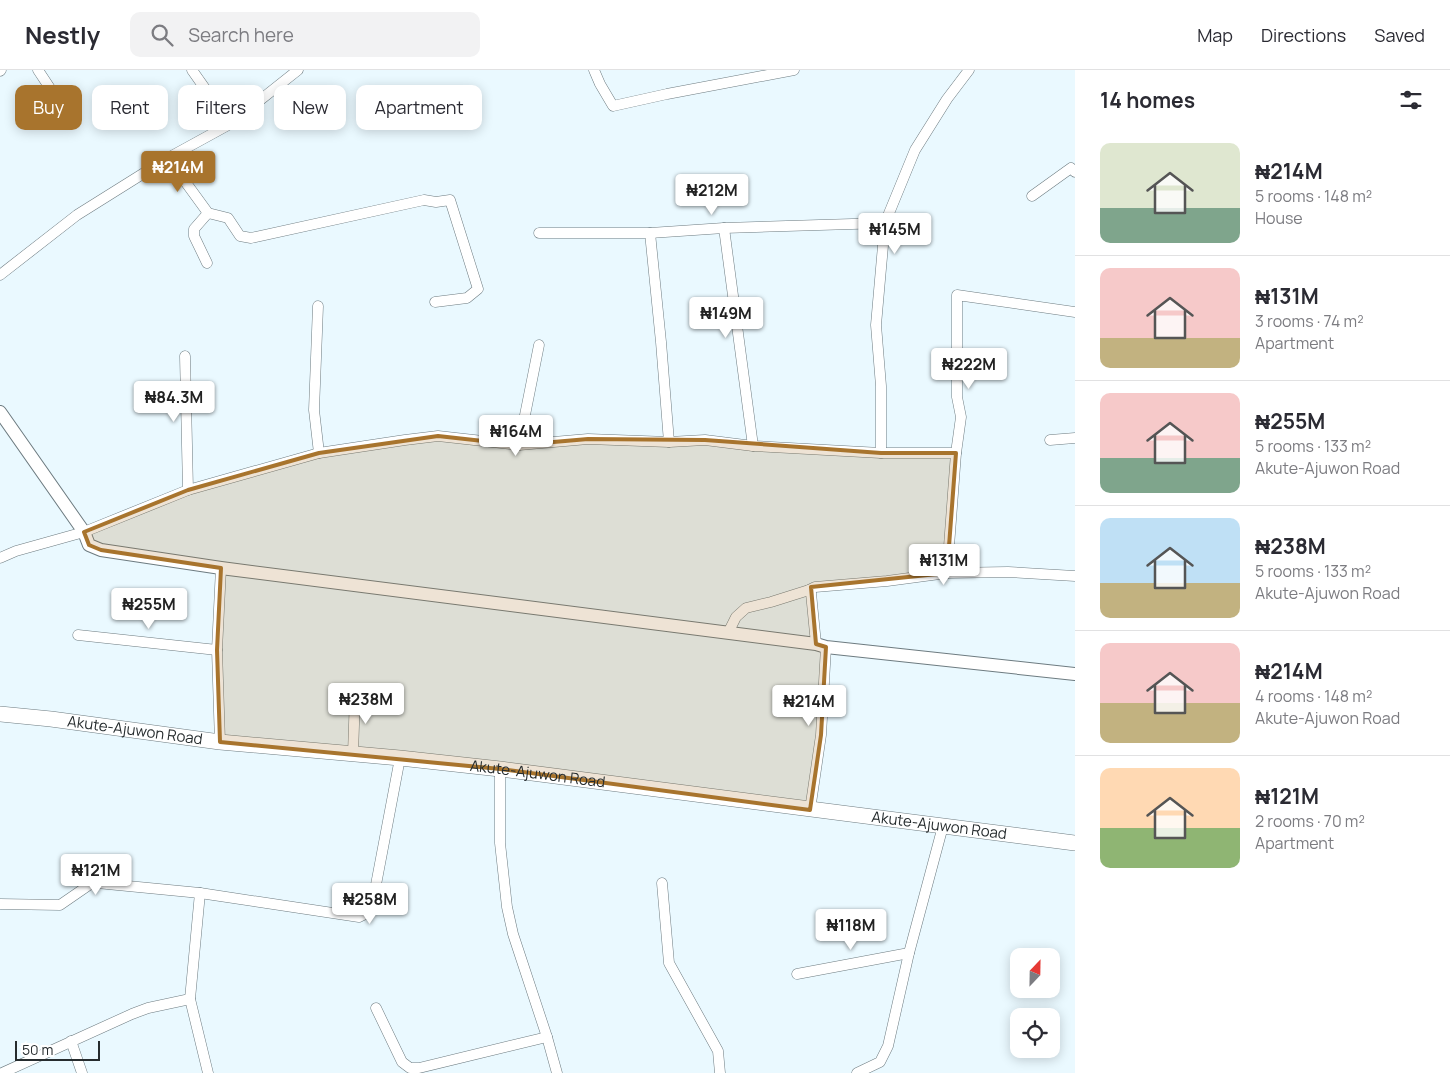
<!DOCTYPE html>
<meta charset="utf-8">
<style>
body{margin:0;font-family:Manrope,sans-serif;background:#f2f2f3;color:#2b2b33;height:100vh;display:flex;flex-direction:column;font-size:19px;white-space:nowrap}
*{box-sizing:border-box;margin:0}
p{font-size:16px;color:#7c7c81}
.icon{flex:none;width:28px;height:28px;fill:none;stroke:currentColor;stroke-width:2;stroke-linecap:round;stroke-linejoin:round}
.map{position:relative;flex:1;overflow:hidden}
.panel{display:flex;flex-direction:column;background:#fff;width:375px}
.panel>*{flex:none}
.guide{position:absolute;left:15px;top:15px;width:475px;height:45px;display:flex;gap:10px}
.needle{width:32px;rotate:22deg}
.tools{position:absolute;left:1010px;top:878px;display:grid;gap:10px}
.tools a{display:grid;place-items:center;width:50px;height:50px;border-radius:10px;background:#fff;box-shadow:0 2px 12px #0003;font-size:25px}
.scale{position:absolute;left:15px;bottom:12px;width:85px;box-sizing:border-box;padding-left:5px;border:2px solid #262c2e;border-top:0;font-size:14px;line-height:18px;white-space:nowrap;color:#262c2e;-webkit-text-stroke:4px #fff;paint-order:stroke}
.price{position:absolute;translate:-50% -42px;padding:0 11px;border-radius:5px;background:#fff;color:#222;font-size:16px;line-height:32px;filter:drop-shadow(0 1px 2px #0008)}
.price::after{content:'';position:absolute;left:50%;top:30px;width:15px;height:11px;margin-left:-8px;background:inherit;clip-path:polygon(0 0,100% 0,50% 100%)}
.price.current{background:#a8742d;color:#fff}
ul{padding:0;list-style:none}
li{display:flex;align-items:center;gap:15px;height:125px;padding:0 25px}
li+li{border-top:1px solid #e1e1e2}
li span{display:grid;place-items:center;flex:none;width:140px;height:100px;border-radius:10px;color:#555}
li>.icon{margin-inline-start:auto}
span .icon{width:60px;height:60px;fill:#fffc;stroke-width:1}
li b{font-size:21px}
h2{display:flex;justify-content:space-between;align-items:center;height:60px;padding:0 25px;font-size:21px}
.chip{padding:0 18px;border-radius:10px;background:#fff;box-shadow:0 2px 12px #0003;font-size:18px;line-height:45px}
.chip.current{background:#a8742d;color:#fff}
header{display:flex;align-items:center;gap:30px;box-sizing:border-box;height:70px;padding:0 25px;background:#fff;border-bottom:1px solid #e1e1e2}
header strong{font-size:24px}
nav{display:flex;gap:28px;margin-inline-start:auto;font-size:18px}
.search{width:350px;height:45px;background:#f2f2f3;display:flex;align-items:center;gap:12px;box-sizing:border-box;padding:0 18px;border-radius:10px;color:#7c7c81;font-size:19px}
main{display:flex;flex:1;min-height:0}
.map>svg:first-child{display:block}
</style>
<header>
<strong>Nestly</strong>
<div class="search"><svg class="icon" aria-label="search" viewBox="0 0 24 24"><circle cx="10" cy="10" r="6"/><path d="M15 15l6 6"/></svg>Search here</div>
<nav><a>Map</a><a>Directions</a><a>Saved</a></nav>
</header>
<main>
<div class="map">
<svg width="1075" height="1003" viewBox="0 0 1075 1003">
<rect width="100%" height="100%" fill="#eaf9ff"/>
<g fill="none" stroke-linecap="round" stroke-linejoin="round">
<g stroke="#6d7b80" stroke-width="11">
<g id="minor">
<polyline points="38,0 65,41"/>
<polyline points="192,0 230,54"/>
<polyline points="594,0 600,14 613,36 667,24 794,0"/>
<polyline points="0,1 1,0"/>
<polyline points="168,88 208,143 228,148 240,166 251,168 424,130 436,132 450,130 478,219 467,228 435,232"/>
<polyline points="1032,126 1071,98 1075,102"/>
<polyline points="724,158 753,376"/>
<polyline points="539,163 650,163 724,158 885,153"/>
<polyline points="650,163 661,272 669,372"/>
<polyline points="207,193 194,166 194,159 208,143"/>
<polyline points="0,205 77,145 168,88 230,54 298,0"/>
<polyline points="318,236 314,340 319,383"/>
<polyline points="185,286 188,420"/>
<polyline points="1050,370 1075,368"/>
<polyline points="519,375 539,275"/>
<polyline points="881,383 881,316 876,255 885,153 915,80 947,29 969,0"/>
<polyline points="0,488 16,481 84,462 188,420 319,383 405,370 438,366 519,375 588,369 669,372 705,370 753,376 881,383 956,383"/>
<polyline points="947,503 956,383 961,347 957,327 957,225 1075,242"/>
<polyline points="809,520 811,523 816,574"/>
<polyline points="728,563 736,547 746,538 771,532 809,520 815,517 887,511 947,503 1008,502 1075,506"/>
<polyline points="78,565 217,580"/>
<polyline points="220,672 217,580 221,498"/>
<polyline points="353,684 355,625"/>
<polyline points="500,699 500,773 507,837 513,864 547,967 557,1003"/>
<polyline points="810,740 821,665 826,577"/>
<polyline points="662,813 669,893 718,981 720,1003"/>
<polyline points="200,823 190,929 208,1003"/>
<polyline points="0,834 60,835 89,815 97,813 200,823 359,847 371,841 400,688"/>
<polyline points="797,904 909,883"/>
<polyline points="376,938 402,992 410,998 419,998 547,967"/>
<polyline points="71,971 82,1003"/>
<polyline points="2,1003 132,944 148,938 190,929"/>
<polyline points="857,1003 880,992 888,976 909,883 943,756"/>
</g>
</g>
<g stroke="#6d7b80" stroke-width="14">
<polyline id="tertiary" points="0,342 84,462 89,475 101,480 221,498 816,574 826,577 1075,604"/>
</g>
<g stroke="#6d7b80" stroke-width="16">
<g id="secondary">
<path id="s1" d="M 0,644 L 51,649 L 220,672 L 400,688 L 500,699 L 1075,773"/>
</g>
</g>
<use href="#minor" stroke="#fff" stroke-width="10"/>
<use href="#tertiary" stroke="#fff" stroke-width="12"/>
<use href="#secondary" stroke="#fff" stroke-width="15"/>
</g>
<path fill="#a8742d" fill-opacity="0.2" stroke="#a8742d" stroke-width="4" stroke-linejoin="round" d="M 438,366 L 519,375 L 588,369 L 705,370 L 881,383 L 956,383 L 947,503 L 811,517 L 816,574 L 826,577 L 821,665 L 810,740 L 500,699 L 220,672 L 217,580 L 221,498 L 101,480 L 89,475 L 84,462 L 188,420 L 319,383 Z"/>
<g text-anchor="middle" stroke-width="4" stroke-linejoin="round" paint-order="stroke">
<g font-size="15" fill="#262c2e" stroke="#fff">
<text dy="5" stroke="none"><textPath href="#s1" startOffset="136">Akute-Ajuwon Road</textPath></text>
<text dy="5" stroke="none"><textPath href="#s1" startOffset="541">Akute-Ajuwon Road</textPath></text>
<text dy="5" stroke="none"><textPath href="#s1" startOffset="946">Akute-Ajuwon Road</textPath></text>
</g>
</g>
</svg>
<div class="tools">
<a><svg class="needle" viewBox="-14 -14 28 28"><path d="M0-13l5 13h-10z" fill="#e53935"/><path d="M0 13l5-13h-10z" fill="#7c7c81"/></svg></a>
<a><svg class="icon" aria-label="locate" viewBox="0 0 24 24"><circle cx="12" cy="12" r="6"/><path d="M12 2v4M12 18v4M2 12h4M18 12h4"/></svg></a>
</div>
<div class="scale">50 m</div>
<b class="price current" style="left:178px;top:123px">₦214M</b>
<b class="price" style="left:712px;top:146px">₦212M</b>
<b class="price" style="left:895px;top:185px">₦145M</b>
<b class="price" style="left:726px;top:269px">₦149M</b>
<b class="price" style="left:969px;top:320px">₦222M</b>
<b class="price" style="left:174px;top:353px">₦84.3M</b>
<b class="price" style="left:516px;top:387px">₦164M</b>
<b class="price" style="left:944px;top:516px">₦131M</b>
<b class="price" style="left:149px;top:560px">₦255M</b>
<b class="price" style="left:366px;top:655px">₦238M</b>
<b class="price" style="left:809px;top:657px">₦214M</b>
<b class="price" style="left:96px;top:826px">₦121M</b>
<b class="price" style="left:370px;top:855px">₦258M</b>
<b class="price" style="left:851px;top:881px">₦118M</b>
<div class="guide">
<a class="chip current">Buy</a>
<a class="chip">Rent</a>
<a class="chip">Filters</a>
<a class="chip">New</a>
<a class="chip">Apartment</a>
</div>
</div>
<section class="panel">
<h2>14 homes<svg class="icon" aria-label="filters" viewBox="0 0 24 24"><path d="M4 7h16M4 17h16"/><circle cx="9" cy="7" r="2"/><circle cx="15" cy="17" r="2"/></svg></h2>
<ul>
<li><span style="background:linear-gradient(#dfe7d0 65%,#7fa58c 0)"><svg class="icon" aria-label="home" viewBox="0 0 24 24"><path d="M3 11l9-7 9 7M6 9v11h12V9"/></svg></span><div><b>₦214M</b><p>5 rooms · 148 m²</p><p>House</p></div></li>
<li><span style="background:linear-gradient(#f6c9c9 70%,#c2b280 0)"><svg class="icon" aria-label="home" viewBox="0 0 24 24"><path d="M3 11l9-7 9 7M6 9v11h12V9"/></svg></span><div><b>₦131M</b><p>3 rooms · 74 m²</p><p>Apartment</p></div></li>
<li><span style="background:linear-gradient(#f6c9c9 65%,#7fa58c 0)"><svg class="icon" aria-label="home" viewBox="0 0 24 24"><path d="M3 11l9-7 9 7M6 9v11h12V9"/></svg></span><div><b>₦255M</b><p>5 rooms · 133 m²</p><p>Akute-Ajuwon Road</p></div></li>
<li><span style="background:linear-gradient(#bfe0f5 65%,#c2b280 0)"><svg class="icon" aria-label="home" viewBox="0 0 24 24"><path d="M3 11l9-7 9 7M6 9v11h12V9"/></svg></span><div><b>₦238M</b><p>5 rooms · 133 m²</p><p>Akute-Ajuwon Road</p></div></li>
<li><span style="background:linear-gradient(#f6c9c9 60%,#c2b280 0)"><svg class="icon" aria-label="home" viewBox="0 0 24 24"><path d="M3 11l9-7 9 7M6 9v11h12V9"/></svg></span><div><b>₦214M</b><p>4 rooms · 148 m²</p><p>Akute-Ajuwon Road</p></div></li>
<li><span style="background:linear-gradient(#ffd9b3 60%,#8fb573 0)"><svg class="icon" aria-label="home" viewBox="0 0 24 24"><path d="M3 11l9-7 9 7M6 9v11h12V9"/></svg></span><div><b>₦121M</b><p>2 rooms · 70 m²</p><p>Apartment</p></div></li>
</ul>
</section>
</main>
